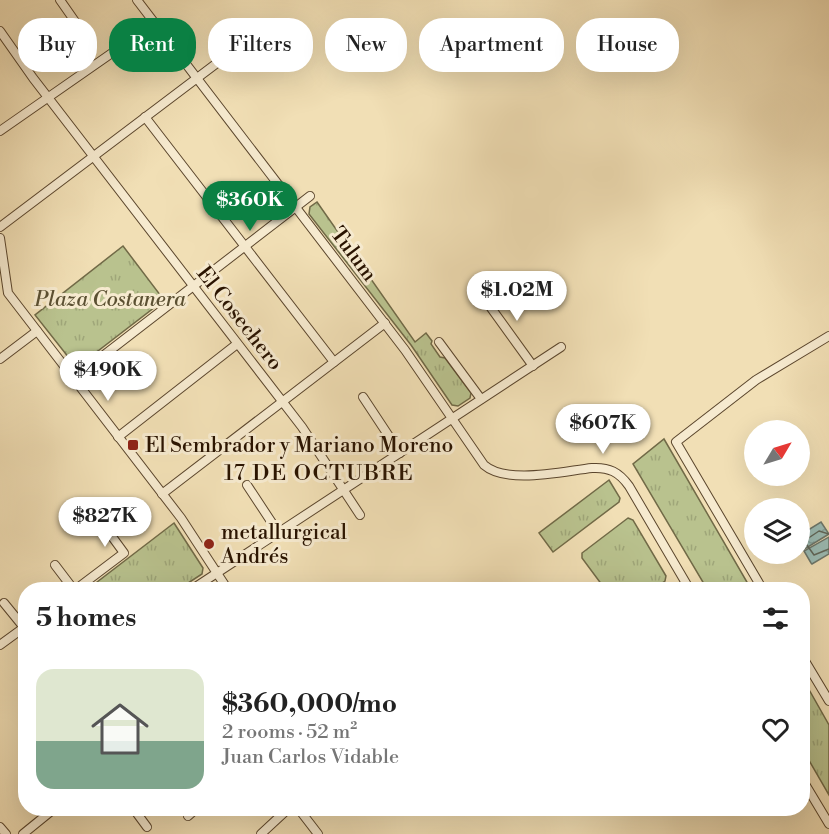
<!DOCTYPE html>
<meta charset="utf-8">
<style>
body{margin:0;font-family:"Libre Bodoni",serif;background:#f2f2f2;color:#222;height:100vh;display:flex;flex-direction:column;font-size:22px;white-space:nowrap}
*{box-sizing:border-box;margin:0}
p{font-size:20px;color:#767676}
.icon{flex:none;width:33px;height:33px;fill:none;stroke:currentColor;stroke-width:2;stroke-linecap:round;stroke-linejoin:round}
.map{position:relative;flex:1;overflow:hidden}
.side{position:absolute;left:18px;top:582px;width:792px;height:234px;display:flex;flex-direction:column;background:#fff;border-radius:24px;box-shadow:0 6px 24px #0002}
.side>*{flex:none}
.banner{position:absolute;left:18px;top:18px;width:794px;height:54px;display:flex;gap:12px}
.needle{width:39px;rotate:52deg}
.controls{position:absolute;left:744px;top:420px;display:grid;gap:12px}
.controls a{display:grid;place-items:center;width:66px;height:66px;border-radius:50%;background:#fff;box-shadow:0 6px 24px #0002;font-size:30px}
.price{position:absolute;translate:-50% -51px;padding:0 14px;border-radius:21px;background:#fff;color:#222;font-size:20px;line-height:39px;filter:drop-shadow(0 2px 3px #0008)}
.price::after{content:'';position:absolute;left:50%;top:36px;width:18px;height:14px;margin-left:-9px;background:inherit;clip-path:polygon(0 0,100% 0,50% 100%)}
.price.selected{background:#0b8043;color:#fff}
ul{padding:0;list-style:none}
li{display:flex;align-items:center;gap:18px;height:150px;padding:0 18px}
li+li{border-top:2px solid #e0e0e0}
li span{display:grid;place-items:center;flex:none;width:168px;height:120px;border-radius:18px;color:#555}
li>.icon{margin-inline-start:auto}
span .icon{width:72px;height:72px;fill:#fffc;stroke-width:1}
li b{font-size:26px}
h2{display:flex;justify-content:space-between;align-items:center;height:72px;padding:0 18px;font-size:26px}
.pill{padding:0 21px;border-radius:24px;background:#fff;box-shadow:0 6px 24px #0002;font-size:21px;line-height:54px}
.pill.selected{background:#0b8043;color:#fff}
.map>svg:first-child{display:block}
</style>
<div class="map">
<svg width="829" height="834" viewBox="0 0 829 834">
<defs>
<pattern id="park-tufts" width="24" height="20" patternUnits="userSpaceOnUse" patternTransform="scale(1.5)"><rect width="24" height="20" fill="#b9c28e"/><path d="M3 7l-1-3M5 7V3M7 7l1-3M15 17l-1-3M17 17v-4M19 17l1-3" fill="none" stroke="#9fa679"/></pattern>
<pattern id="water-ripples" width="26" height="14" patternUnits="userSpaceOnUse" patternTransform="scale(1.5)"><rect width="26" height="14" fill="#9cbcb4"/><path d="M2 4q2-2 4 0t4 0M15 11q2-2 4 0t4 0" fill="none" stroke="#86a199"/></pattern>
</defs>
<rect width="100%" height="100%" fill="#f1dfb5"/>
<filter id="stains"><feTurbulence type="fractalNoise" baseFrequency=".00333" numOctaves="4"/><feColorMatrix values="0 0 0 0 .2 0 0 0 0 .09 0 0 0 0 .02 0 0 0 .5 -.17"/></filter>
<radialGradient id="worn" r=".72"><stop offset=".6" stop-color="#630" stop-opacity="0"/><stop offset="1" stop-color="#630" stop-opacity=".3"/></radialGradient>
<g fill="url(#park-tufts)" stroke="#716a47" stroke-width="1.5">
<polygon points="317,202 415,342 426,333 432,341 431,344 440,357 445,358 471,393 470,398 458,406 452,405 411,345 309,214 310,207"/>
<polygon points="123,246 164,300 81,364 73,363 35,315"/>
<polygon points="664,439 751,589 707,589 633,464"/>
<polygon points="609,480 620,498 619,502 553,552 539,533"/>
<polygon points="628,518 633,520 666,576 665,581 653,589 605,589 582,558 582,553"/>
<polygon points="174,523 203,568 202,574 179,589 88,589"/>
<polygon points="803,679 829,725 829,795 803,750"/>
</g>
<g fill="url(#water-ripples)" stroke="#6e786c" stroke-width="1.5">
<polygon points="821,522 829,534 803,550 800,544 800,535"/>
<polygon points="829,537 829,554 812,564 811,563 804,551"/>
</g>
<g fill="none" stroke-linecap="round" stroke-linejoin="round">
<polyline stroke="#62685a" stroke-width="1.5" points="829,534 819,531 804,541 814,555 829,549"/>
<g stroke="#5b462d" stroke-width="10">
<g id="minor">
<polyline points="60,0 81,30"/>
<path d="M 137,0 L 405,350 L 484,465 C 507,485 564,471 592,468 C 609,467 619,472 629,486 L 690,590"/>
<polyline points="0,31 33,78 302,427 360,515"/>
<polyline points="145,117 334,362"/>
<polyline points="0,131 155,23"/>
<polyline points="0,227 217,63"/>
<polyline points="0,238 8,293 181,518 228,590"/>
<polyline points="481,294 533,366"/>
<polyline points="439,342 481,399"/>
<polyline points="0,359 37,331"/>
<polyline points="73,379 310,196"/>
<polyline points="363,397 400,453"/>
<polyline points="118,437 237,344"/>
<polyline points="247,485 278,532"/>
<polyline points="162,494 385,323"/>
<polyline points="55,565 74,590"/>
<polyline points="75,590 124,553 105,527"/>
<polyline points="191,590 561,347"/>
<polyline points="763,590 676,442 756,380 829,336"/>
<polyline points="4,603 26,630"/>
<polyline points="0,645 26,626"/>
<polyline points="802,656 829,701"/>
<polyline points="802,779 829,824"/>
<polyline points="133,808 147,827"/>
<polyline points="298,808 318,834"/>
<polyline points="188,816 197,808"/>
<polyline points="0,827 6,834"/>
<polyline points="23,834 55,808"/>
<polyline points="261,834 289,808"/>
</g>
</g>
<use href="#minor" stroke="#f6eacf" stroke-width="8"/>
</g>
<g fill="#8f2418" stroke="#f6eacf" stroke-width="2">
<rect x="127" y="439" width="12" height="12" rx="3"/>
<circle cx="209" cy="544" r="6"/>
</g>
<g text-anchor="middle" stroke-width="6" stroke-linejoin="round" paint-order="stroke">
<g font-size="21" fill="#291300" stroke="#f6eacf">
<text transform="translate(354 254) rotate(53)" y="7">Tulum</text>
<text transform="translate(240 318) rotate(52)" y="7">El Cosechero</text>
</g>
<g font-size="21" font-style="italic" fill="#5b5032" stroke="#f6eacf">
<text x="110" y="306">Plaza Costanera</text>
</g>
<g font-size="21" fill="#291300" stroke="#f6eacf" text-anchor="start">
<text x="145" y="452">El Sembrador y Mariano Moreno</text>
<text x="221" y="539">metallurgical<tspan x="221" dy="24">Andrés</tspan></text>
</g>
<g font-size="22" letter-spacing="1.5" fill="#291300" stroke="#f6eacf">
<text x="319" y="480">17 DE OCTUBRE</text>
</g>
</g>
<rect width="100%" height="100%" filter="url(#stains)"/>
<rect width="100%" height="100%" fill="url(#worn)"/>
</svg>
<div class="controls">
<a><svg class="needle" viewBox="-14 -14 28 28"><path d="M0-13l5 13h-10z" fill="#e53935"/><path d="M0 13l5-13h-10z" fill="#767676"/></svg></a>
<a><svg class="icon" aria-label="layers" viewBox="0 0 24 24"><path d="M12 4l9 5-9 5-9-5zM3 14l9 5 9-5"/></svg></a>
</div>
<b class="price selected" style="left:250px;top:232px">$360K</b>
<b class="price" style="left:517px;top:322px">$1.02M</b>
<b class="price" style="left:108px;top:402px">$490K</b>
<b class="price" style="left:603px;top:455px">$607K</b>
<b class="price" style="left:105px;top:548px">$827K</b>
<div class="banner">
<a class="pill">Buy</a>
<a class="pill selected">Rent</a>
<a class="pill">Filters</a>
<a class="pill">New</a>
<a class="pill">Apartment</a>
<a class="pill">House</a>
</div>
<section class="side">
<h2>5 homes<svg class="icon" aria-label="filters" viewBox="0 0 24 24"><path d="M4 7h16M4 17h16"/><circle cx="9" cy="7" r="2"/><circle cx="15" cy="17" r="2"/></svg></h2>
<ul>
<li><span style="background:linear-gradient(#dfe7d0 60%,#7fa58c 0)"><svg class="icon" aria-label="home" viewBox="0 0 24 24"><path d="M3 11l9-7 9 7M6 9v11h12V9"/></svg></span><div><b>$360,000/mo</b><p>2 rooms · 52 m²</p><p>Juan Carlos Vidable</p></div><svg class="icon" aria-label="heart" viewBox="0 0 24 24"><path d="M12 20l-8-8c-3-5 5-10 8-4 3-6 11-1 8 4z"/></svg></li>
</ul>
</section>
</div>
